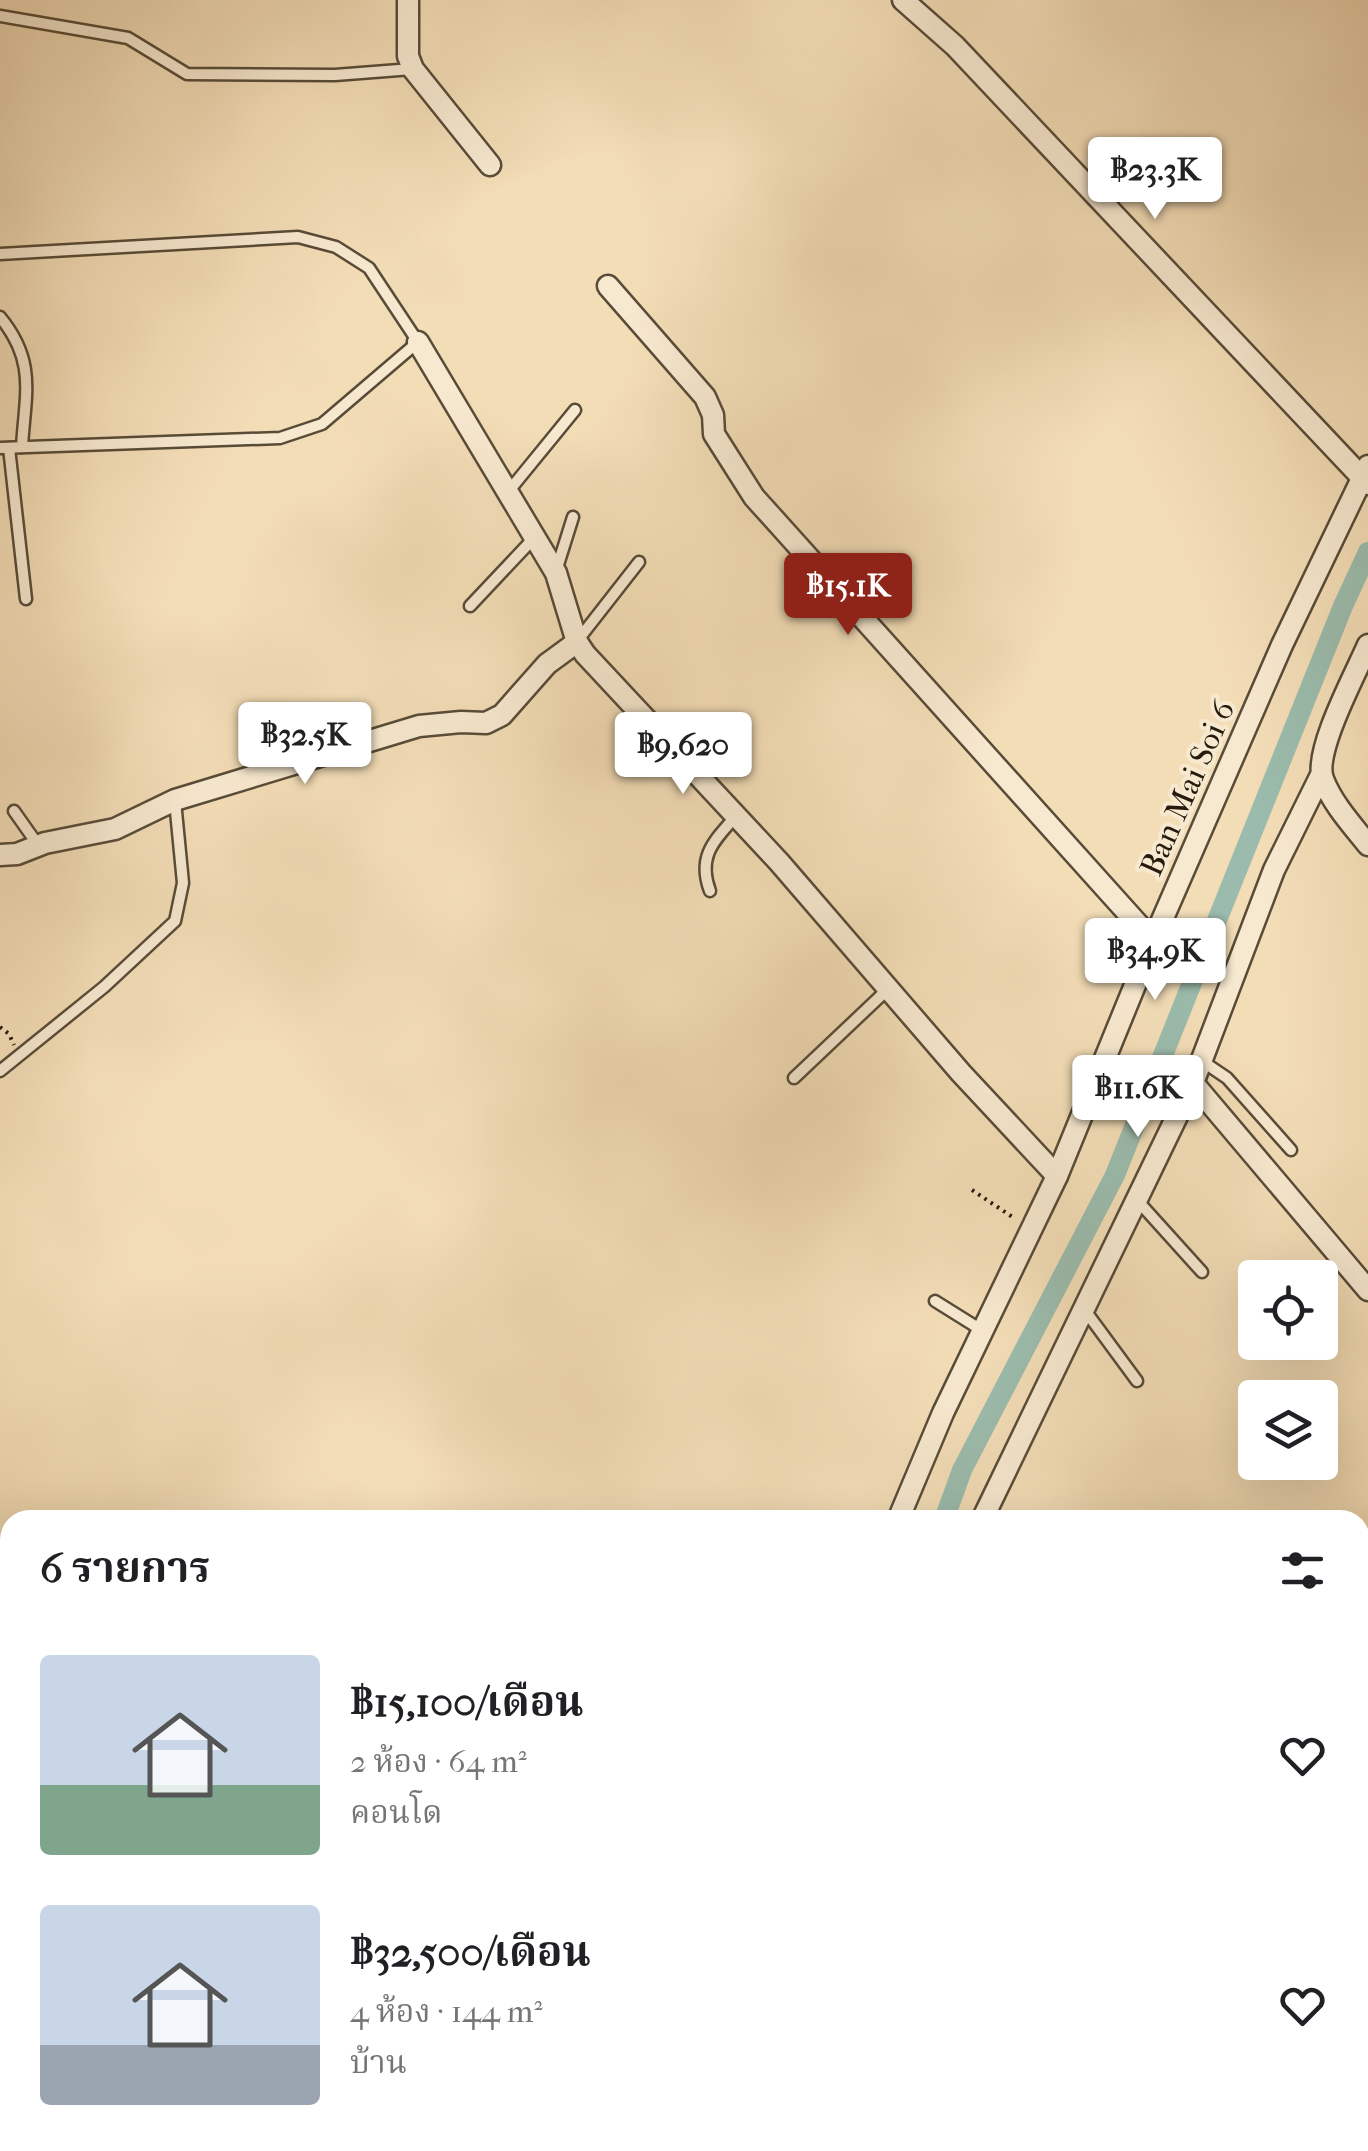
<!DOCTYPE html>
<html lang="th">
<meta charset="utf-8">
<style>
body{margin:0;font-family:"IM FELL French Canon","Noto Serif Thai",serif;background:#f6f6f6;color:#202124;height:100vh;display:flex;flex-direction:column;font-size:38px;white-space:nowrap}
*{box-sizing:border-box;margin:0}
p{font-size:32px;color:#757577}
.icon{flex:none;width:55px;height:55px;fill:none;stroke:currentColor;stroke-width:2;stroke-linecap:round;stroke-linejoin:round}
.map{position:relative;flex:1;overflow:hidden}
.panel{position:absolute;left:0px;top:1510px;width:1370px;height:642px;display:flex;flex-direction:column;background:#fff;border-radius:30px 30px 0 0;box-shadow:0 10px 40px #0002}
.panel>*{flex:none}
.buttons{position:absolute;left:1238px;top:1260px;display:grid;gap:20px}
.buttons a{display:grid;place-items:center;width:100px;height:100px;border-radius:10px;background:#fff;box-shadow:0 10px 40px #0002;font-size:50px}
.price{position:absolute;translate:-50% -85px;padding:0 22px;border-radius:10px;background:#fff;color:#222;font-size:32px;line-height:65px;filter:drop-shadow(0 2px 5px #0008)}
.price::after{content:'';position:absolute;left:50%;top:60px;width:30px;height:22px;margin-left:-15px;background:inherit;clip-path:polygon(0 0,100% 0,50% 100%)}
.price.selected{background:#8f2418;color:#fff}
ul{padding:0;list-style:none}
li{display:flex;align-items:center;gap:30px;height:250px;padding:0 40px}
li span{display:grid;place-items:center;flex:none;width:280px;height:200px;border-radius:10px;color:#555}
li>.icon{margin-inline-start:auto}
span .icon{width:120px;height:120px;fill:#fffc;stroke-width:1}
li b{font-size:42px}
h2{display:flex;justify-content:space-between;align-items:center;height:120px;padding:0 40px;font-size:42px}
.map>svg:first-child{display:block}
</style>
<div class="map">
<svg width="1368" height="2151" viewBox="0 0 1368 2151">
<rect width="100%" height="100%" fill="#f3ddb7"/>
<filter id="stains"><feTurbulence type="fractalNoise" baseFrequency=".002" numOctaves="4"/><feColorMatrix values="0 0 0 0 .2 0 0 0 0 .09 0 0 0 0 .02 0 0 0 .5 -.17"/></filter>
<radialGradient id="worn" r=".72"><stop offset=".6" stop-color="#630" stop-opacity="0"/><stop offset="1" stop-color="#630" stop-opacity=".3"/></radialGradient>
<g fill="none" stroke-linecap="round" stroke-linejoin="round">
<g stroke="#9bbcad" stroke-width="20">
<polyline points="944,1520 962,1470 1115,1175 1343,606 1368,552"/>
<polyline points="596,2151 603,2142"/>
</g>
<g stroke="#584c38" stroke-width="15">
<g id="service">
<polyline points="0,16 128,38 187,74 335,75 412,69"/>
<polyline points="0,254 298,237 336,247 369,268 418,342 322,424 280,438 0,448"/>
<path d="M 0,317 C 37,362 25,394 22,447"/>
<polyline points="9,448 26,599"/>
<polyline points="508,492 575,410"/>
<polyline points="557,568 573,517"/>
<polyline points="470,606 534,538"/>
<polyline points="578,640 639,562"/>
<polyline points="14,811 38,845"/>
<path d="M 710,891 C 697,856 714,841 736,816"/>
<polyline points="1202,1061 1227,1078 1291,1150"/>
<polyline points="0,1071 104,987 175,921 183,883 175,801"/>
<polyline points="794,1078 888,989"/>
<polyline points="1137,1200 1202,1272"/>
<polyline points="935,1301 983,1331"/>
<polyline points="1084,1309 1137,1381"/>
<polyline points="784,2142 791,2151"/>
<polyline points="945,2151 953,2142"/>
</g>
</g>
<g stroke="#584c38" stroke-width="25">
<g id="minor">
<polyline points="408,0 408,56 413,69 490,165"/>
<polyline points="903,0 955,46 1368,484"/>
<polyline points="608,286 705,397 713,415 714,434 754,497 1153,941"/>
<polyline points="418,342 556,573 577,642 585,654 779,862 961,1073 1057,1176"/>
<path d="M 1368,645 C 1356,673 1313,752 1323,779 C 1332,803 1352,825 1368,845"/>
<polyline points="0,855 17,854 45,843 115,829 175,800 419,726 461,722 486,723 502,715 547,664 577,642"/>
<polyline points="1193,1083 1368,1290"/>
<polyline points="898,1520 943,1413 1057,1176 1153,941 1282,645 1368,466"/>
<polyline points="982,1520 1193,1083 1274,870 1321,775"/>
<polyline points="1027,2142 1035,2151"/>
<polyline points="1339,2142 1349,2151"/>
<polyline points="531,2151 539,2142"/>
<polyline points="635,2151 643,2142"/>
<polyline points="1083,2151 1091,2142"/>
</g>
</g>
<g stroke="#251b0d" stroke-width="4" stroke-dasharray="2.5 5" stroke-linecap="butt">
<polyline points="0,1027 9,1034 14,1045"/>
<polyline points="972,1190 1014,1218"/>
</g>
<use href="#service" stroke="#f7e9d0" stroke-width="10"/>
<use href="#minor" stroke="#f7e9d0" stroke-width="20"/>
</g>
<g text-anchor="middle" stroke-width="8" stroke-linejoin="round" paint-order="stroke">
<g font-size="32" fill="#251b0d" stroke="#f7e9d0">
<text transform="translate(1187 788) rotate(-66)" y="11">Ban Mai Soi 6</text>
</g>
</g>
<rect width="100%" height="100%" filter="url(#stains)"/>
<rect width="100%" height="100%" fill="url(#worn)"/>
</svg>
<div class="buttons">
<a><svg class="icon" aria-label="locate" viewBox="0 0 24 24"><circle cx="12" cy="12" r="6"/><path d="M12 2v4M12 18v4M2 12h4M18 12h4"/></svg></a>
<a><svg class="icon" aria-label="layers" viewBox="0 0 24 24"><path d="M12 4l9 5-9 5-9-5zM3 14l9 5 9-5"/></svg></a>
</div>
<b class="price" style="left:1155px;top:222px">฿23.3K</b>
<b class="price selected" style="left:848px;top:638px">฿15.1K</b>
<b class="price" style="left:305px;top:787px">฿32.5K</b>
<b class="price" style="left:683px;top:797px">฿9,620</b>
<b class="price" style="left:1155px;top:1003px">฿34.9K</b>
<b class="price" style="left:1138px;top:1140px">฿11.6K</b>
<section class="panel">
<h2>6 รายการ<svg class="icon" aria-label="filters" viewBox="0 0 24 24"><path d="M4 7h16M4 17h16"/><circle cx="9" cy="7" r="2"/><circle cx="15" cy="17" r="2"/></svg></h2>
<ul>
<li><span style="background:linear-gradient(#c9d6e8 65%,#7fa58c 0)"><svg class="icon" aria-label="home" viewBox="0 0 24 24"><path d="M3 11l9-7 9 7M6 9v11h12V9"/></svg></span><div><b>฿15,100/เดือน</b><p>2 ห้อง · 64 m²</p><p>คอนโด</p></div><svg class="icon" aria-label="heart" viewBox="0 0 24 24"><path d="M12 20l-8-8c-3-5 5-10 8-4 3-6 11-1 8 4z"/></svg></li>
<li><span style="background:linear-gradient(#c9d6e8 70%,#9aa5b1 0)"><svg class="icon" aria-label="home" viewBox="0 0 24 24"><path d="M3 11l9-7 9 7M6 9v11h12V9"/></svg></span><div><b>฿32,500/เดือน</b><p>4 ห้อง · 144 m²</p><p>บ้าน</p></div><svg class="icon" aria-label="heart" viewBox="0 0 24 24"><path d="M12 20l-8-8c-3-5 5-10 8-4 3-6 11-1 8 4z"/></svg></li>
</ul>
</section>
</div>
